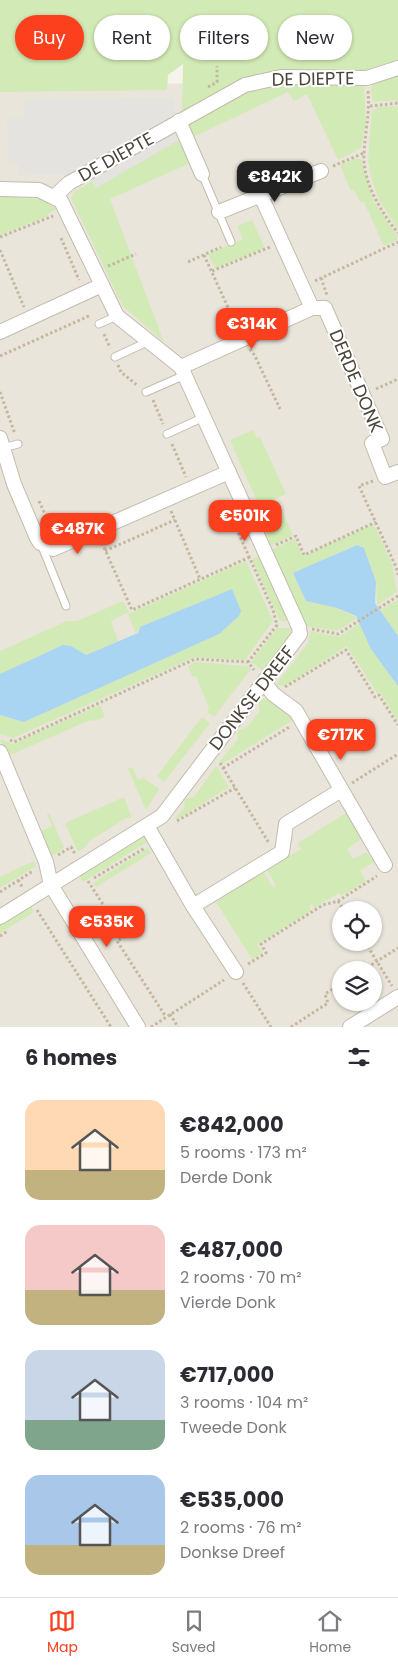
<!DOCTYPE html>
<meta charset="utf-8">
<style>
body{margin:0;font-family:Poppins,sans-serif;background:#f2f2f3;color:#2b2b33;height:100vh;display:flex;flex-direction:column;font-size:19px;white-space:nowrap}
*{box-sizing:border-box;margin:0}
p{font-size:16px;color:#7c7c81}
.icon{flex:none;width:28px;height:28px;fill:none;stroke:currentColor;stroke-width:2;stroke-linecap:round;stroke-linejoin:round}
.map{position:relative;height:1027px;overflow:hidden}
.side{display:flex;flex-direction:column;background:#fff;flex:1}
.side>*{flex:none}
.top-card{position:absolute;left:15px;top:15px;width:369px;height:45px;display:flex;gap:10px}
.buttons{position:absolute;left:332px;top:901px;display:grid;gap:10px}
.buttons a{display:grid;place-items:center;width:50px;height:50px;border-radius:50%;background:#fff;box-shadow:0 1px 4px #0004;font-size:25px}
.price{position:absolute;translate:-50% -42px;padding:0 11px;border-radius:10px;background:#fc3f1d;color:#fff;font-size:16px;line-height:32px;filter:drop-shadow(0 1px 2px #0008)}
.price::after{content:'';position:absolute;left:50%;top:30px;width:15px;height:11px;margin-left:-8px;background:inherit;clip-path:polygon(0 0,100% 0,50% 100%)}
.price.on{background:#222;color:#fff}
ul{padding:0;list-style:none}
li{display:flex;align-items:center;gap:15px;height:125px;padding:0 25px}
li span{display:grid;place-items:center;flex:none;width:140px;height:100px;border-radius:15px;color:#555}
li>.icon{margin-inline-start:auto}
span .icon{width:60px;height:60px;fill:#fffc;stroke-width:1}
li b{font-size:21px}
h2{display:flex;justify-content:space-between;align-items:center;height:60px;padding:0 25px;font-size:21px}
.chip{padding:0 18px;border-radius:22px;background:#fff;box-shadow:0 1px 4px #0004;font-size:18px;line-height:45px}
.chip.on{background:#fc3f1d;color:#fff}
.dock{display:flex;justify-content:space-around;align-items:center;height:70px;border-top:1px solid #e1e1e2;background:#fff;font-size:14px;color:#7c7c81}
.dock a{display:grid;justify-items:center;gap:2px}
.dock .on{color:#fc3f1d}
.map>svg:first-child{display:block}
</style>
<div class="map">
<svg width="398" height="1027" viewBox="0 0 398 1027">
<rect width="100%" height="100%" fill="#f6f3ec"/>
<path fill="#eae5da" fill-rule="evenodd" d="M 398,20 L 398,1027 L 0,1027 L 0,85 L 243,83 ZM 341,910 L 374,910 L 374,942 L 341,942 ZM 341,970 L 374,970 L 374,1002 L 341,1002 Z"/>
<g fill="#d2eab5">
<polygon points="0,0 398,0 398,64 365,75 282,74 182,113 183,64 168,75 167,90 0,92"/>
<polygon points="398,72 398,100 373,102 371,91 372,82"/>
<polygon points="264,83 362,83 364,86 366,121 361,148 338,160 307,94 294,101 288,92 191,138 189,121 191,117"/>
<polygon points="398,106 398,229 379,200 371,177 368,160 372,112 378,107"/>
<polygon points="179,129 188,164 110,199 164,342 122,305 71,198 74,192"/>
<polygon points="354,159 361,159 374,202 398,237 396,240 384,246 364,202 360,202 354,190 351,191 340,165"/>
<polygon points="0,196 40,199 57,209 47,214 48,216 0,235"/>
<polygon points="252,220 265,248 215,268 208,254 243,239 237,226"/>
<polygon points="253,430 257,438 260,437 286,494 259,506 230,440"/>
<path d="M 278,502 L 293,535 L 271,546 C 265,533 266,523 261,510 Z"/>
<polygon points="372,525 375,527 392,564 397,592 377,605 376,582 364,548 357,545 351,547 293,574 306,601 337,608 357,618 337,631 306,626 272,549 295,539 303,556"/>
<polygon points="259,556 288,621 280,621 252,559"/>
<polygon points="246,561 273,621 245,660 195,657 13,738 0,734 0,715 24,722 219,634 232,589 140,627 136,634 128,614"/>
<polygon points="398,600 398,636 380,610"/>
<polygon points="123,601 129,612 111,621 118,641 86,655 71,647 63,645 0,674 0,651 67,621 77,621"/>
<polygon points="360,623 371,649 398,686 398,721 380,692 377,693 347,646 284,686 276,685 308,643 311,631 339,637"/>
<polygon points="277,628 291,628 290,635 263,671 251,662"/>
<polygon points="195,662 247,666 251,669 214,717 207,712 209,708 196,676 193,677 188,666"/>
<path d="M 261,699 C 274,698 286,711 293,720 L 222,764 L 220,761 L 238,739 L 237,730 L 246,728 L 260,711 L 258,702 Z"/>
<polygon points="100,705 105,717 95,721 90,720 6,757 0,739 13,744"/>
<polygon points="202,717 210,723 164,782 157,776"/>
<polygon points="216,766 229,787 176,820 175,818 185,807 184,799 194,797"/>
<polygon points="132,767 138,780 144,778 159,789 146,810 128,769"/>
<polygon points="124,797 132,818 126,818 88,842 87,846 78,852 65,823"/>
<polygon points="349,811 363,838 347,849 353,859 367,852 374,862 360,870 366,881 341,896 339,893 314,908 312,904 309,906 311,911 257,944 262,953 252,959 216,902 263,872 274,888 276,885 267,870 301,849 298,843"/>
<polygon points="49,813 64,848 50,857 39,832 52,826 47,814"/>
<polygon points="143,837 149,841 83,882 79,875"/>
<polygon points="148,848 151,853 96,887 93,883"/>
<polygon points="34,861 36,866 0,888 0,877"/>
<polygon points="30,905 34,912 0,933 0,924"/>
</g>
<polygon fill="#e5e3e0" points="173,98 179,140 96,188 85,168 74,174 19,175 18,164 8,164 7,117 24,117 24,100"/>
<g fill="#a9d4f2">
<polygon points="357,545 364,548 376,582 375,603 398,636 398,686 371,649 356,616 337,608 306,601 293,573"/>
<polygon points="232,589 241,611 239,616 219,634 24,722 0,715 0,674 63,645 71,646 86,655 138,633 140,627"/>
</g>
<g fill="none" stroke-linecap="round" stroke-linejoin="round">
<g stroke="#c2bbae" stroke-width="9">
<g id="lane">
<polyline points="202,174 231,242"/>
<polyline points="99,324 117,316"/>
<polyline points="115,357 149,341"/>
<polyline points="146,392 185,375"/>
<polyline points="167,434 204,417"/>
<polyline points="3,448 18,444"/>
<polyline points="41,544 66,606"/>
</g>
</g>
<g stroke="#c2bbae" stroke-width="16">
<g id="street">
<polyline points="179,121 202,174"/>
<polyline points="0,189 39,190 61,201 117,316 181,367 299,627 300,634 162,816 0,917"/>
<polyline points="260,194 312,308 325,308 382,439 372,443 385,477 398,472"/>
<polyline points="55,196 69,183 245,85 281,77 367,78 398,68"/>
<polyline points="219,212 321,171"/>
<polyline points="0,332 102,285"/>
<polyline points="181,367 312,308"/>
<polyline points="0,438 14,484 37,538 40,543 53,549 229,472"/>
<polyline points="264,682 273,694 296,711 385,865"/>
<polyline points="0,752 46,862 51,885 138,1027"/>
<polyline points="147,826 193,906 236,972"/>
<polyline points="193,906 282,852 286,824 341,790"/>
<polyline points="350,1027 398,997"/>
</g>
</g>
<g stroke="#c4b79f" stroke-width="3" stroke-dasharray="2.5 2.5" stroke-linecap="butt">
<polyline points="208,87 217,82 217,66"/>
<path d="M 368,91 C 370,113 365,132 364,153 C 362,181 381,212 398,233"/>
<polyline points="370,106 398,103"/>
<polyline points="333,166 364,153"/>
<polyline points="0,237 53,216"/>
<polyline points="61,238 79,280"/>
<polyline points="0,250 24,307"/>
<polyline points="204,255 237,327"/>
<polyline points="188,262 221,247"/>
<polyline points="108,266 136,254"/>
<polyline points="212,271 270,247"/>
<polyline points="321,278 327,295"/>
<polyline points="315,281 398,242"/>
<polyline points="104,334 110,348"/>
<polyline points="250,349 255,356 280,409"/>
<polyline points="0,356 91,315"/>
<polyline points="118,365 121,372 138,386"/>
<polyline points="376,389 398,379"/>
<polyline points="0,392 15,434"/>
<polyline points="153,400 163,424"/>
<polyline points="172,444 186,477"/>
<polyline points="373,481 359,486 396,567 398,575"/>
<polyline points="39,501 54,534"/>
<polyline points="224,501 273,610 277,625 248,662"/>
<polyline points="171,511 200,579"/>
<polyline points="102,543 132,610 252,556"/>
<polyline points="276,545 296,536 304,555 376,522"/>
<polyline points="105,551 175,520"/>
<polyline points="312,629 338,634 398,596"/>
<polyline points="285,687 346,650 375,697 379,695 398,725"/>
<polyline points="10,740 14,742 195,659 248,662 254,670"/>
<polyline points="220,763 269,843"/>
<polyline points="223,768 291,726"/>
<polyline points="352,783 398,754"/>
<polyline points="177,821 235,788"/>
<polyline points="58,855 71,847 75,854"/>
<polyline points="94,878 145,848"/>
<polyline points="18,880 23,888"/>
<polyline points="88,881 124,937 117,941 166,1017"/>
<polyline points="0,892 33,871"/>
<polyline points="338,901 344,910"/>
<polyline points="37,910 111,1027"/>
<polyline points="0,936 8,931"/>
<polyline points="365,942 392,986"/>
<polyline points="248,964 266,953 261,944 323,905 338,901 377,876"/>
<polyline points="363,970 398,948"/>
<polyline points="243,983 271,1027"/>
<polyline points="170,1014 178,1027"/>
<polyline points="151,1027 224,980"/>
<polyline points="291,1027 328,1003 325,994 341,984"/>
</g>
<use href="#lane" stroke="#fff" stroke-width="7"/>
<use href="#street" stroke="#fff" stroke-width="14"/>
</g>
<g text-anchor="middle" stroke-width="4" stroke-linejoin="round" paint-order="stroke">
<g font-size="18" fill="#4b4439" stroke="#fff">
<text transform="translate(313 79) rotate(-1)" y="6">DE DIEPTE</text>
<text transform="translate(116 157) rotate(-29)" y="6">DE DIEPTE</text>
<text transform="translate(356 381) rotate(67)" y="6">DERDE DONK</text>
<text transform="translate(252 698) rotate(-52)" y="6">DONKSE DREEF</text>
</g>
</g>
</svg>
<div class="buttons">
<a><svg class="icon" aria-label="locate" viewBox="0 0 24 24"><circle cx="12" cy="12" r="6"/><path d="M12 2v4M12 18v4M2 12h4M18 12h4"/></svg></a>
<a><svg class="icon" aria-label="layers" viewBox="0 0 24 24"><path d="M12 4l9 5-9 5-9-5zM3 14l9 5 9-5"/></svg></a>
</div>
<b class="price on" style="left:275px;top:203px">€842K</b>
<b class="price" style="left:252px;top:350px">€314K</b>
<b class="price" style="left:245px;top:542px">€501K</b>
<b class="price" style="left:78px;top:555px">€487K</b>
<b class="price" style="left:341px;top:761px">€717K</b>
<b class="price" style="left:107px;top:948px">€535K</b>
<div class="top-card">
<a class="chip on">Buy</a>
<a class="chip">Rent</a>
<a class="chip">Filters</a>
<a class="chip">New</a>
</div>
</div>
<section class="side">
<h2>6 homes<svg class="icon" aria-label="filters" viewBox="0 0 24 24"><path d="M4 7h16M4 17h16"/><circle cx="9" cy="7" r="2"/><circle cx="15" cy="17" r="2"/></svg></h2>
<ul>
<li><span style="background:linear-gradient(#ffd9b3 70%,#c2b280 0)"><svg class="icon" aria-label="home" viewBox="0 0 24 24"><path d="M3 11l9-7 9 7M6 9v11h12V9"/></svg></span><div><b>€842,000</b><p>5 rooms · 173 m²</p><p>Derde Donk</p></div></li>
<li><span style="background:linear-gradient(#f6c9c9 65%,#c2b280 0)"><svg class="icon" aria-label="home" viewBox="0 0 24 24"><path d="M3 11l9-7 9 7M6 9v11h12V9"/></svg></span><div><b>€487,000</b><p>2 rooms · 70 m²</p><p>Vierde Donk</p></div></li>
<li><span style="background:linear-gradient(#c9d6e8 70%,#7fa58c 0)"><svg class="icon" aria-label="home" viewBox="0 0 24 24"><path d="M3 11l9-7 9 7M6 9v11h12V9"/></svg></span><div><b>€717,000</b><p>3 rooms · 104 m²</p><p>Tweede Donk</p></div></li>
<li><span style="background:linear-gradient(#a9c7e8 70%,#c2b280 0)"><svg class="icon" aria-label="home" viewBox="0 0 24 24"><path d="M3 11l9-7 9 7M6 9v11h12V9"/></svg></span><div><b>€535,000</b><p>2 rooms · 76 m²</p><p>Donkse Dreef</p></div></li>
</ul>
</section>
<nav class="dock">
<a class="on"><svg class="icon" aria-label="map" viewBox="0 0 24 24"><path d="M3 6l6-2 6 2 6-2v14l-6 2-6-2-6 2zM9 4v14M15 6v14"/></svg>Map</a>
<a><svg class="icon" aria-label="saved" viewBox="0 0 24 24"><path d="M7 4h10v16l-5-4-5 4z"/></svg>Saved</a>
<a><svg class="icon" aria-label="home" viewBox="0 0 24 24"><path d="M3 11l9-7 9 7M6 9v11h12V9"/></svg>Home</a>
</nav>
